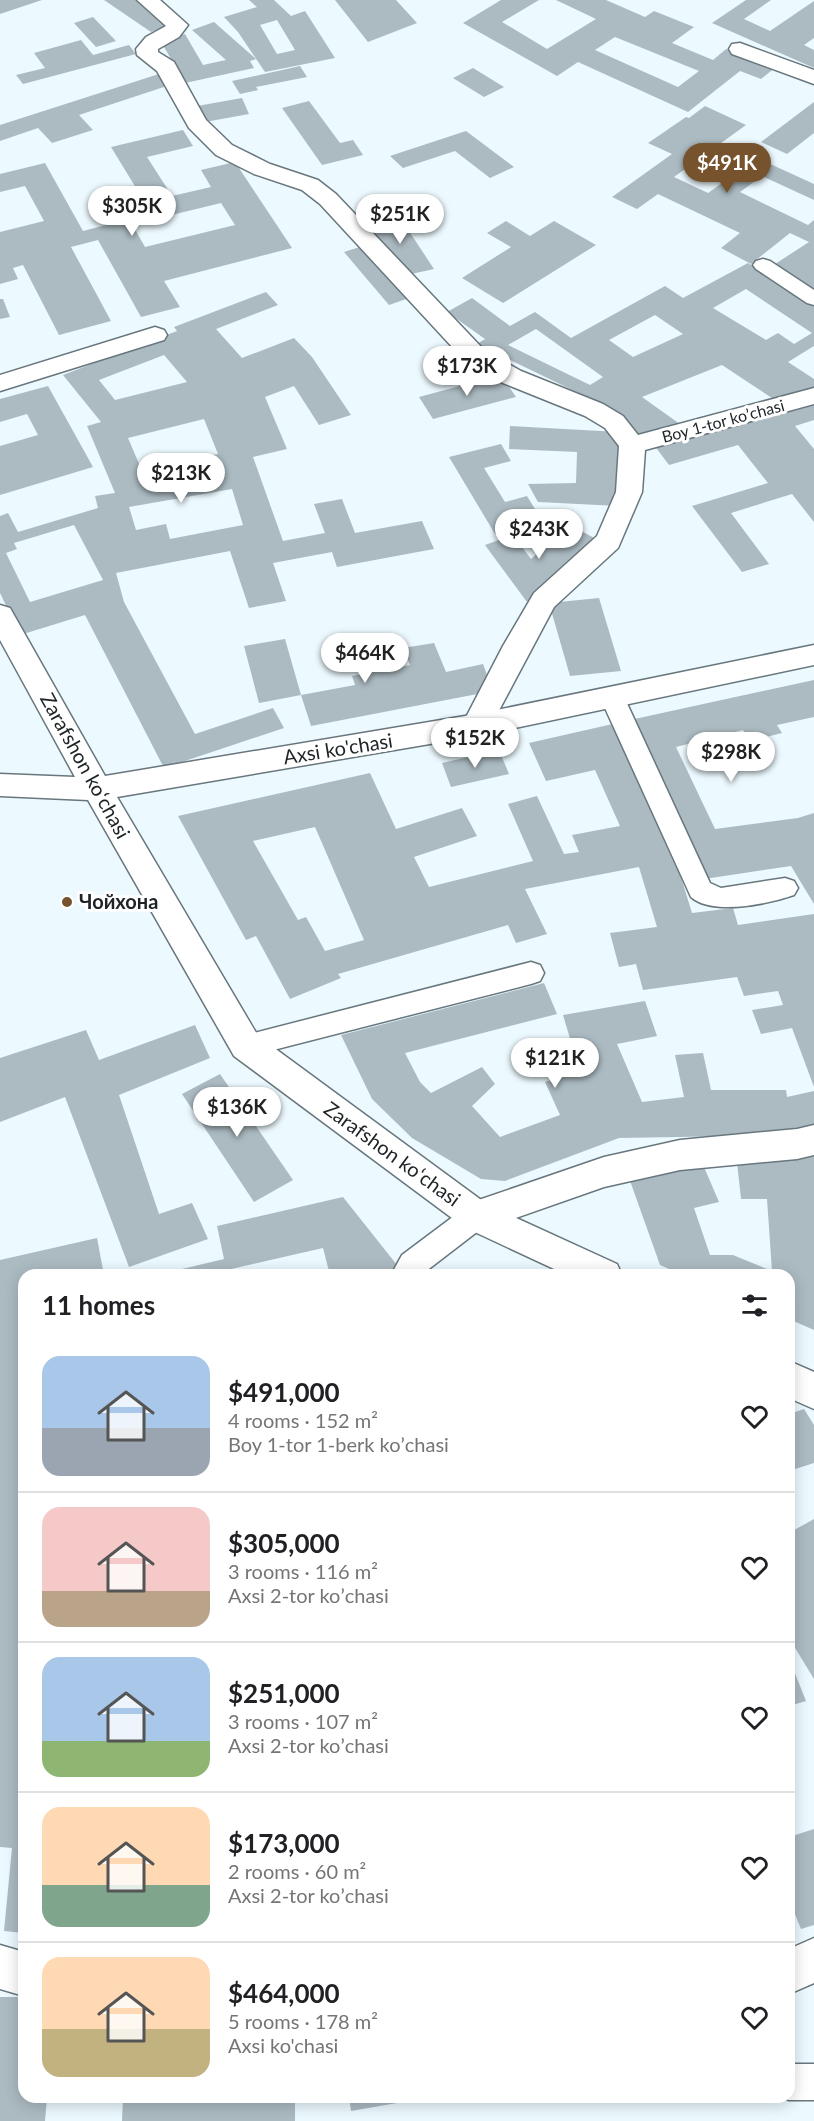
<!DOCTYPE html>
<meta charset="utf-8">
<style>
body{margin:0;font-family:Lato,sans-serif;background:#f2f2f2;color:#202124;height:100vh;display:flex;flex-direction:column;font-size:22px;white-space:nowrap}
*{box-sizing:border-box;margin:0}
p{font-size:20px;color:#757577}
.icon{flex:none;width:33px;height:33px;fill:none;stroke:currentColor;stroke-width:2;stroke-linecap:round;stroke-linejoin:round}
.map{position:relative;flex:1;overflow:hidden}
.details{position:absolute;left:18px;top:1269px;width:777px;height:834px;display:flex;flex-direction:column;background:#fff;border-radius:18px;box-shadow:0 3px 15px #0003}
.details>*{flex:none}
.price{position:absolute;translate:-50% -51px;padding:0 14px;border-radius:21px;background:#fff;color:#222;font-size:20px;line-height:39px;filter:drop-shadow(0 2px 3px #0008)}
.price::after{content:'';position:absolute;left:50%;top:36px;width:18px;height:14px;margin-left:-9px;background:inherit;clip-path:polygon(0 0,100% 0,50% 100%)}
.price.current{background:#76532c;color:#fff}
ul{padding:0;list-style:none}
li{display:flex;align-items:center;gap:18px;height:150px;padding:0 24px}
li+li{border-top:2px solid #e0e0e0}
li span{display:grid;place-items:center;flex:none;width:168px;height:120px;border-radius:18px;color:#555}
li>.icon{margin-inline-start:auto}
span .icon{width:72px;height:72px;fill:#fffc;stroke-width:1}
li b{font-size:26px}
h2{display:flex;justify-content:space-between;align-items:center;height:72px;padding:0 24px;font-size:26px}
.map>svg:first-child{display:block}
</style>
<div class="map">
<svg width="814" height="2121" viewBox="0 0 814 2121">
<rect width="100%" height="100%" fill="#ecf9fe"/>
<g fill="#acbbc2" fill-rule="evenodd">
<polygon points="0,0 42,0 0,14"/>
<polygon points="104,0 143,0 175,22 151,32"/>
<path d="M 249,0 L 274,0 L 291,16 L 305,11 L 335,58 L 265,72 L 238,32 L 224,17 L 257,7 ZM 277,20 L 295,50 L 277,54 L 260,25 Z"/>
<polygon points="335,0 396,0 417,23 368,42"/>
<path d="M 501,0 L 539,0 L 502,22 L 547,49 L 596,19 L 556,0 L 606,0 L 645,17 L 654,11 L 694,27 L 672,43 L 713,60 L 726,49 L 776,67 L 761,79 L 740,71 L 688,112 L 578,62 L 557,76 L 463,23 ZM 615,37 L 699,71 L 678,87 L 595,50 Z"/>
<polygon points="746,0 771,0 744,19 770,31 814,1 814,38 804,45 814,50 814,68 712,23"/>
<polygon points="93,17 116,41 96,47 74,23"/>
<polygon points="214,22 256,59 250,61 254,68 185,83 160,40 185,34 203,65 226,60 192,30"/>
<polygon points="81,40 93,55 129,45 136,54 23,84 16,75 45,68 34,53"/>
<polygon points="300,66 307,77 256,87 258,90 240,94 232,81"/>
<polygon points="473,68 504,87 484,97 453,78"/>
<polygon points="162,73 173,84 79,115 93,130 52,143 38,128 0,141 0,125"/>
<polygon points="242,98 249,114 205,122 197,106"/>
<polygon points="309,101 340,143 353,140 363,155 322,165 282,108"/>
<polygon points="814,102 814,133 787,154 761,142"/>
<polygon points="705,106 746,125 674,177 708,193 757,158 814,184 814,200 762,176 740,192 808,225 814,220 814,290 772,266 809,242 790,233 751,264 721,248 740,233 658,194 637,209 612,197 672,154 648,143 686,117 689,118"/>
<polygon points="183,130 193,146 147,157 172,196 211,187 201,170 235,162 292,248 164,281 180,307 141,317 98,240 71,247 111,321 59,335 23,265 13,268 18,279 0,284 0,232 44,221 25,186 0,192 0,174 45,163 83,231 129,219 145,247 235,225 221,203 155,219 111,147"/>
<polygon points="466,131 514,167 490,178 455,151 403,168 390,156"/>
<polygon points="397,213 434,269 402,276 366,220"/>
<polygon points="506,221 530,236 554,221 596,245 503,303 462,278 511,247 487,233"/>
<polygon points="369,244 415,296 389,305 344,252"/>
<path d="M 748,263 L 814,306 L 814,346 L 788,362 L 814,379 L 814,392 L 778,402 L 722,365 L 642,397 L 684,427 L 642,438 L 591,399 L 477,344 L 485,339 L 447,312 L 472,298 L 510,326 L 535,312 L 571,338 L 665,286 L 683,298 ZM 746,289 L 812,333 L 794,344 L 778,333 L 766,340 L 713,308 ZM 655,315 L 683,334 L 633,357 L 609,340 ZM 536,329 L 603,377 L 590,385 L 508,345 Z"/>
<path d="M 266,292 L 278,305 L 216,329 L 242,358 L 294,338 L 312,357 L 351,415 L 319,425 L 294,386 L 265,397 L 287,449 L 253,457 L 283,541 L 325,533 L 314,504 L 342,499 L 355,533 L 422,521 L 434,549 L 337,567 L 332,552 L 273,563 L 286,601 L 249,608 L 230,551 L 116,573 L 124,602 L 195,734 L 273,708 L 284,728 L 164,768 L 85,615 L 20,635 L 0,593 L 0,516 L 8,513 L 18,532 L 98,508 L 95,496 L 115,493 L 87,426 L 101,422 L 63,375 L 177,331 L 174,327 ZM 164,355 L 187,382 L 115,400 L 99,380 ZM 204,419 L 218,454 L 140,466 L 128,438 ZM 232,489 L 243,525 L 170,539 L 166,524 L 136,530 L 129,507 ZM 74,525 L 103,580 L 30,602 L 6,553 L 17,549 L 14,543 Z"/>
<polygon points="0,299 3,299 10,317 0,319"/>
<polygon points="501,375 516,397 433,419 419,397"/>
<polygon points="48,386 93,467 0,495 0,446 38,435 27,414 0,422 0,399"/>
<polygon points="814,399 814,420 795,426 814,449 814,522 792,494 731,513 769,564 742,572 692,506 768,483 738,445 669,465 654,445"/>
<polygon points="510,426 619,432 618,506 538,502 528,484 576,483 577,452 509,449"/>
<polygon points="501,444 511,461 484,468 505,502 527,496 543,522 495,534 449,457"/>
<polygon points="570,525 598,540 527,602 485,545 513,535 531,559"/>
<polygon points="599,598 621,671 570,676 549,603"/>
<polygon points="285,639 301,695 355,685 352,676 410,665 403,648 434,643 446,672 483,664 493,691 311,726 301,695 259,703 244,646"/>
<polygon points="814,680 814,717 777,725 782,733 750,741 743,730 676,747 715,829 798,818 814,813 814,904 791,866 704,879 630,720"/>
<path d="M 617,723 L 668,835 L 692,913 L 733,908 L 738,925 L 814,914 L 814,1087 L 792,1028 L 761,1034 L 752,1010 L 783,1005 L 778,991 L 744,996 L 737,977 L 643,990 L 636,964 L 619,967 L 610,933 L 657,927 L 639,867 L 525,889 L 547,934 L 516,943 L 508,925 L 338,974 L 341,978 L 290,999 L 256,936 L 246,940 L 178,816 L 370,773 L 396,829 L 462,808 L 477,836 L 414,857 L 429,887 L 533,861 L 508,804 L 537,796 L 564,854 L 579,852 L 572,835 L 620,826 L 595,770 L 546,781 L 529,743 ZM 315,827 L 364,940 L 325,951 L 306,917 L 298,920 L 253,841 Z"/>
<polygon points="499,750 509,774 451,787 442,763"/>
<polygon points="544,983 557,1014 405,1053 420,1082 431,1093 482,1067 495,1084 472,1106 500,1137 560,1115 545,1082 589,1068 582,1050 574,1052 563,1015 645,1001 657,1036 617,1044 642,1102 684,1097 675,1055 703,1053 711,1090 786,1090 787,1097 814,1091 814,1131 792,1135 619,1138 505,1181 481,1179 412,1138 372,1099 341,1035"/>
<polygon points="195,1025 210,1058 119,1095 159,1214 192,1203 208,1239 129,1267 65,1097 0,1122 0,1058 86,1030 99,1060"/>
<polygon points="220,1074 293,1180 254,1202 182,1094"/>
<polygon points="814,1151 814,1330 789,1319 789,1275 683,1275 660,1265 629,1178 701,1160 719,1202 694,1208 710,1255 733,1255 772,1271 767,1199 741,1199 737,1162"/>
<polygon points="343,1197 397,1265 387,1275 330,1275 323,1248 227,1270 228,1275 157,1275 224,1259 217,1226"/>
<polygon points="97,1238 104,1275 24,1275 24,1933 4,1931 12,1848 0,1847 0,1260"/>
<polygon points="804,1409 814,1425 814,1463 789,1471 789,1414"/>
<polygon points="814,1519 814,1679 789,1638 789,1533"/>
<polygon points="789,1658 806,1701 789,1706"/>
<polygon points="814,1829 814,1925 801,1929 794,1912 789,1913 789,1837"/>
<polygon points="0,1997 24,1997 24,2097 47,2097 45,2121 0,2121"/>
<polygon points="123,2097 295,2097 295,2121 122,2121"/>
<polygon points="349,2097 402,2097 403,2102 351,2111"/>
</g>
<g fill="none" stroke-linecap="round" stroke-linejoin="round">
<g stroke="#68777d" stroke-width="3">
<g id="lane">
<polygon points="763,259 770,261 814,290 814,305 807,303 756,269 753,265 756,261"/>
<path d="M 612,688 L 620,691 L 624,697 L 710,883 L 721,888 L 785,878 L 794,881 L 798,888 L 794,895 C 768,904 713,916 691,897 L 600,697 L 604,691 Z"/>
<polygon points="531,962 540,965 544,973 540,981 531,984 246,1057 237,1054 233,1046 237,1038 246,1035"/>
<polygon points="476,1203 486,1207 490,1216 486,1225 421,1275 391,1275 402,1255 466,1207"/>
<polygon points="789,2064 814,2064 814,2100 789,2100 781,2097 789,2097"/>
</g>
</g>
<g stroke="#68777d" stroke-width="3">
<g id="street">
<polygon points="137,0 160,0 188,25 179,37 158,49 158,52 174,62 206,120 232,145 270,164 318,180 336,194 485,351 521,371 603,404 623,416 638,435 814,388 814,404 645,450 642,492 618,548 554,607 487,733 477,736 467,733 462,725 503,646 534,593 597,536 616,492 619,446 605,428 585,416 503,383 467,363 320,204 302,190 254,174 216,155 189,128 157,71 137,55 136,49 146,37 166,26"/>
<polygon points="740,43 814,70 814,84 732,54 729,49 732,44"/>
<polygon points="155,327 164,330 167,335 164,340 0,391 0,375"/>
<polygon points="814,1125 814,1155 797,1159 680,1170 604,1187 476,1232 464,1227 459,1216 464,1205 604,1157 680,1140 797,1129"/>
<polygon points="814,1938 814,1983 789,1994 789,1949"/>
<polygon points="0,1945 24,1952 24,1996 0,1989"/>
</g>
</g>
<g stroke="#68777d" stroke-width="3">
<g id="secondary">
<polygon points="0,605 10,608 105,776 477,714 814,645 814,665 477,736 117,797 258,1036 488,1205 617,1264 622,1275 567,1275 464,1227 234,1056 88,800 0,796 0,774 75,777 0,640"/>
<polygon points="789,1361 814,1372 814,1409 789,1398"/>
</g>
</g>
<use href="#lane" fill="#fff" fill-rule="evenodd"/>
<use href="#street" fill="#fff" fill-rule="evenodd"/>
<use href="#secondary" fill="#fff" fill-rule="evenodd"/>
</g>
<circle fill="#76532c" stroke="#fff" stroke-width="2" cx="67" cy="902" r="6"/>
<g text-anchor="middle" stroke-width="6" stroke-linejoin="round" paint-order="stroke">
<g font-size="16" fill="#1e2326" stroke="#fff">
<text transform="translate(723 421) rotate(-15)" y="6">Boy 1-tor koʼchasi</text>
</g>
<g font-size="20" fill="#1e2326" stroke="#fff">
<text transform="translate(338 749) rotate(-9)" y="7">Axsi ko'chasi</text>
<text transform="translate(85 766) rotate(61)" y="7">Zarafshon koʻchasi</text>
<text transform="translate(392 1154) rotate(36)" y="7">Zarafshon koʻchasi</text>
</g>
<g font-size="20" font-weight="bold" fill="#1e2326" stroke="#fff" text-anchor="start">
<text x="79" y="909">Чойхона</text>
</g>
</g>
</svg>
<b class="price current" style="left:727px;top:194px">$491K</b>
<b class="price" style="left:132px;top:237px">$305K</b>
<b class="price" style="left:400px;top:245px">$251K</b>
<b class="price" style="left:467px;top:397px">$173K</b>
<b class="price" style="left:181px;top:504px">$213K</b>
<b class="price" style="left:539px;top:560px">$243K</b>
<b class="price" style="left:365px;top:684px">$464K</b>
<b class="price" style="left:475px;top:769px">$152K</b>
<b class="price" style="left:731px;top:783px">$298K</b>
<b class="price" style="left:555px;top:1089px">$121K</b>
<b class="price" style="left:237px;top:1138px">$136K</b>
<section class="details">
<h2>11 homes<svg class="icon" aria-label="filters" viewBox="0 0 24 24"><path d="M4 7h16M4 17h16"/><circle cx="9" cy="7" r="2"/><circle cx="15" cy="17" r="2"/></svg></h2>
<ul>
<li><span style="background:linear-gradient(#a9c7e8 60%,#9aa5b1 0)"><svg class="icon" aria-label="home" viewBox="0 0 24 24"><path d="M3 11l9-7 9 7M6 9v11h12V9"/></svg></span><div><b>$491,000</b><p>4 rooms · 152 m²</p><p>Boy 1-tor 1-berk koʼchasi</p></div><svg class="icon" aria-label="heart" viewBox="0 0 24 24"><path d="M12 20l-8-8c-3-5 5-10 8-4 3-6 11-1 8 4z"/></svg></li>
<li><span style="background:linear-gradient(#f6c9c9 70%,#b9a48a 0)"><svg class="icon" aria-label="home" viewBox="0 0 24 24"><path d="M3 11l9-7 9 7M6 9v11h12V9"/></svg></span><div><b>$305,000</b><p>3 rooms · 116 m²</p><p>Аxsi 2-tor koʼchasi</p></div><svg class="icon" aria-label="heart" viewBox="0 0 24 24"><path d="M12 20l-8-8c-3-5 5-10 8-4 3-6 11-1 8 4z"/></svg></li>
<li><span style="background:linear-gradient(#a9c7e8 70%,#8fb573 0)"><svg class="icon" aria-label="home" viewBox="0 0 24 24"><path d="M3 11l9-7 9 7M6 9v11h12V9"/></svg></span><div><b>$251,000</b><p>3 rooms · 107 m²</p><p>Аxsi 2-tor koʼchasi</p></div><svg class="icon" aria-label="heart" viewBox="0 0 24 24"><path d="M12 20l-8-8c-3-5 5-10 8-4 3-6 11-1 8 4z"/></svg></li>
<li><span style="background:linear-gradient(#ffd9b3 65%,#7fa58c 0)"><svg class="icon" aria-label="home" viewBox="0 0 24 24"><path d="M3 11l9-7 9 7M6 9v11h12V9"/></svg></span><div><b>$173,000</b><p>2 rooms · 60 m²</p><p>Аxsi 2-tor koʼchasi</p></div><svg class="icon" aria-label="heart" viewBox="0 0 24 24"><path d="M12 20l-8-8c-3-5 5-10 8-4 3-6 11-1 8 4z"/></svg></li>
<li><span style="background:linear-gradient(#ffd9b3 60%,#c2b280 0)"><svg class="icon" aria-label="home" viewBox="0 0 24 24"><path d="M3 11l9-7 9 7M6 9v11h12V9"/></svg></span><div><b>$464,000</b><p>5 rooms · 178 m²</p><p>Axsi ko'chasi</p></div><svg class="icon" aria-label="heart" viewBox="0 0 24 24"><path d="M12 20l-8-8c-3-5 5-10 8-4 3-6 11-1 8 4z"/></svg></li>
</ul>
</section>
</div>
